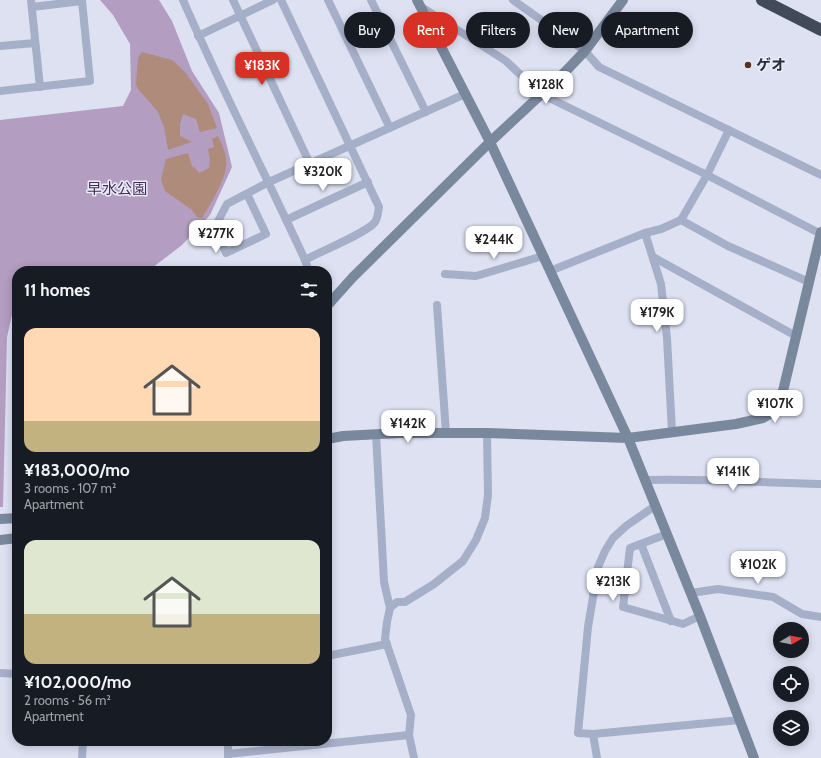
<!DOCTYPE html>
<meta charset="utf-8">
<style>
body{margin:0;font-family:Cabin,"Noto Sans JP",sans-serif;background:#20242c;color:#f1f3f6;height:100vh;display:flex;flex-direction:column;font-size:15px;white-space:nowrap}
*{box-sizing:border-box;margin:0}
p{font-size:13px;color:#9ea1a6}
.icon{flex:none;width:22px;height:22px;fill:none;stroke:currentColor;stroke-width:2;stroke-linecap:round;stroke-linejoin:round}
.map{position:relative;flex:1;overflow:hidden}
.drawer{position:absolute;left:12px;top:266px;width:320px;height:480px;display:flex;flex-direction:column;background:#171b24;border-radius:16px;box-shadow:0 2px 10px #0003}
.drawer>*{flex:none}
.banner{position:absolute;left:344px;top:12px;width:380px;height:36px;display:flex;gap:8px}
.needle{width:26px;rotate:80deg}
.tools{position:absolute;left:773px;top:622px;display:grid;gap:8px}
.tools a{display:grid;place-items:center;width:36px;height:36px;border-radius:50%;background:#171b24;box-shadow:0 2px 10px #0003;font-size:20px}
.price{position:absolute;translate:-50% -34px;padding:0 9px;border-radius:8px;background:#fff;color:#222;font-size:13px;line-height:26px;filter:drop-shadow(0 1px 2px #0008)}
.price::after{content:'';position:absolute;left:50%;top:24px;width:12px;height:9px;margin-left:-6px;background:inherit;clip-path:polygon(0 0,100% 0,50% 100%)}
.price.selected{background:#d93025;color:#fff}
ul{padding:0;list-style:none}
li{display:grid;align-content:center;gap:8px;height:212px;padding:0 12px}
li span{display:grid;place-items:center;height:124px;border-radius:12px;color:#555}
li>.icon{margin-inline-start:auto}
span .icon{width:72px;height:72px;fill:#fffc;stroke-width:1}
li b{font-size:17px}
h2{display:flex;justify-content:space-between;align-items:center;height:48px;padding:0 12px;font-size:17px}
.chip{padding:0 14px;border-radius:18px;background:#171b24;box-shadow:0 2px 10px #0003;font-size:14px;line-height:36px}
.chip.selected{background:#d93025;color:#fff}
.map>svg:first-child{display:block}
</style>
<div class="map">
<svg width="821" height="758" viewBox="0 0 821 758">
<rect width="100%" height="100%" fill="#dde1f2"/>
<polygon fill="#b39dc1" points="100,0 159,0 172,21 192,71 219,113 232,167 210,215 182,245 148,271 17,271 17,316 12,315 7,337 3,507 0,507 0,120 123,106 131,90 130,44 113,15"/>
<g fill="#af8b7c">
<polygon points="142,52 172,60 185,72 208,104 217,128 200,132 196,119 183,114 180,124 180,136 192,142 168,150 164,127 158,112 138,89 136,84 138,58"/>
<path d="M 218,136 C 222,144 228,157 226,167 C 224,182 210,205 202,218 L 197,217 L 192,210 L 165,191 L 161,179 L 166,159 L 188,153 L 192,166 L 195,168 L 199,173 L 209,168 L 210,160 L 208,149 L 214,147 L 212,139 Z"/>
</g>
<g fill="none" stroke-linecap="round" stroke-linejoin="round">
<g stroke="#a6afc8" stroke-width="8">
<polyline points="31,0 40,87"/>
<path d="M 183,0 C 221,88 265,173 305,260 L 309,271"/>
<polyline points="233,0 310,164"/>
<path d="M 281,0 L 379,207 C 378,212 378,218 375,222 C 367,233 319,252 305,260"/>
<polyline points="328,0 390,128"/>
<polyline points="371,0 426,112"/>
<polyline points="513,0 585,51 599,67 821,175"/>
<polyline points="420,6 506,61 541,94 707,175 821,234"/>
<polyline points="198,36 273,0"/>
<polyline points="0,46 35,43"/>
<polyline points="0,91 90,81 82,1 32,7"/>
<polyline points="247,194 266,234 226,253 215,227 227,204 269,182 465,94"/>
<polyline points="286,220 368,182"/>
<polyline points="681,220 728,246 809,282"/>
<polyline points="645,233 661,284 667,338 672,432"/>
<polyline points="653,257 796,336"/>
<polyline points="550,271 645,233 661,229 681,220 707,175 729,130"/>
<polyline points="445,274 476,276 543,256"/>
<polyline points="437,305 446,433"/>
<polyline points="376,434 384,582 390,608"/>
<path d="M 645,480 C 704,478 762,483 821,484"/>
<polyline points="655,506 626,526 613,538 605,551 598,567 588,627 578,733 593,734 740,720"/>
<polyline points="667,534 630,548 623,607 683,624 700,616"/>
<polyline points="641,544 671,621"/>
<polyline points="691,593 718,589 773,597 802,614 821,617"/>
<polyline points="327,656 387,644"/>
<polyline points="0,673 17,674"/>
<polyline points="593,734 597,758"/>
<polyline points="228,754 409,735"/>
<polyline points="82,758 83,741"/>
<polyline points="228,758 228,741"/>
<polyline points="414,758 409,735 411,715 385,639 387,622 390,608 397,602 405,602 434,584 463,561 476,540 485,518 488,495 487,433"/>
</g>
<g stroke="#7a889e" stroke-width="10">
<polyline points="417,0 490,142 628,438 700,616 754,758"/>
<polyline points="327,306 353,277 490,142 564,73 585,51 623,0"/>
<polyline points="327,439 343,436 399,433 487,433 628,438 736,424 763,418 771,413 779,402 783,391 821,232"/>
<polyline points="0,519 17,518"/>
<polyline points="0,540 17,538"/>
</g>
<polyline stroke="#404a58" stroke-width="12" points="762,0 821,30"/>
</g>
<circle fill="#59311e" stroke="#e9edfa" stroke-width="1.5" cx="748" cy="65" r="4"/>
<g text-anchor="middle" stroke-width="3" stroke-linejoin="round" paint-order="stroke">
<g font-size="15" font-weight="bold" fill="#292f37" stroke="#e9edfa" text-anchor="start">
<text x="756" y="70">ゲオ</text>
</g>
<g font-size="15" fill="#462c56" stroke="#e9edfa">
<text x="117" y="194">早水公園</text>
</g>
</g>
</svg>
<div class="tools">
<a><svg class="needle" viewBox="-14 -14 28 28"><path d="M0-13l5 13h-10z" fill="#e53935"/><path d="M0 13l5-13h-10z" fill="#9ea1a6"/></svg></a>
<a><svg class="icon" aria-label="locate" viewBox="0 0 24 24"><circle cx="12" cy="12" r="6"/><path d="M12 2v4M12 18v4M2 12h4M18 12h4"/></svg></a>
<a><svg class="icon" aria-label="layers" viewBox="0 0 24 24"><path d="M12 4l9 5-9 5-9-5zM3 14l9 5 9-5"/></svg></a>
</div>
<b class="price selected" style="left:262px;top:86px">¥183K</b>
<b class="price" style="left:546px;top:105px">¥128K</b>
<b class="price" style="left:323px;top:192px">¥320K</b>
<b class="price" style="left:216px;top:254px">¥277K</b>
<b class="price" style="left:494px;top:260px">¥244K</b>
<b class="price" style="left:657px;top:333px">¥179K</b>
<b class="price" style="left:775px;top:424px">¥107K</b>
<b class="price" style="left:408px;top:444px">¥142K</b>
<b class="price" style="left:733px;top:492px">¥141K</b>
<b class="price" style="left:758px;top:585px">¥102K</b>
<b class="price" style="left:613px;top:602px">¥213K</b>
<div class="banner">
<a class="chip">Buy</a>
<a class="chip selected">Rent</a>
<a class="chip">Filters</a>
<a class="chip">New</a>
<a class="chip">Apartment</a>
</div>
<section class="drawer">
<h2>11 homes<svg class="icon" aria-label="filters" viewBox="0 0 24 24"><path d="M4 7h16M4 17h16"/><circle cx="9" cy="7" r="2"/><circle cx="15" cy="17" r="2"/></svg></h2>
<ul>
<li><span style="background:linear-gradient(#ffd9b3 75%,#c2b280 0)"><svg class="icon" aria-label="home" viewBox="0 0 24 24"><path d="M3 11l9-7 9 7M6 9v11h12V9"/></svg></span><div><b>¥183,000/mo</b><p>3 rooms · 107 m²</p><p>Apartment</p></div></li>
<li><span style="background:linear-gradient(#dfe7d0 60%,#c2b280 0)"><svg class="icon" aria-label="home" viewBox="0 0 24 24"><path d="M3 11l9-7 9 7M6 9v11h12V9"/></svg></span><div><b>¥102,000/mo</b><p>2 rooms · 56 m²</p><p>Apartment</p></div></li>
</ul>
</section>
</div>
